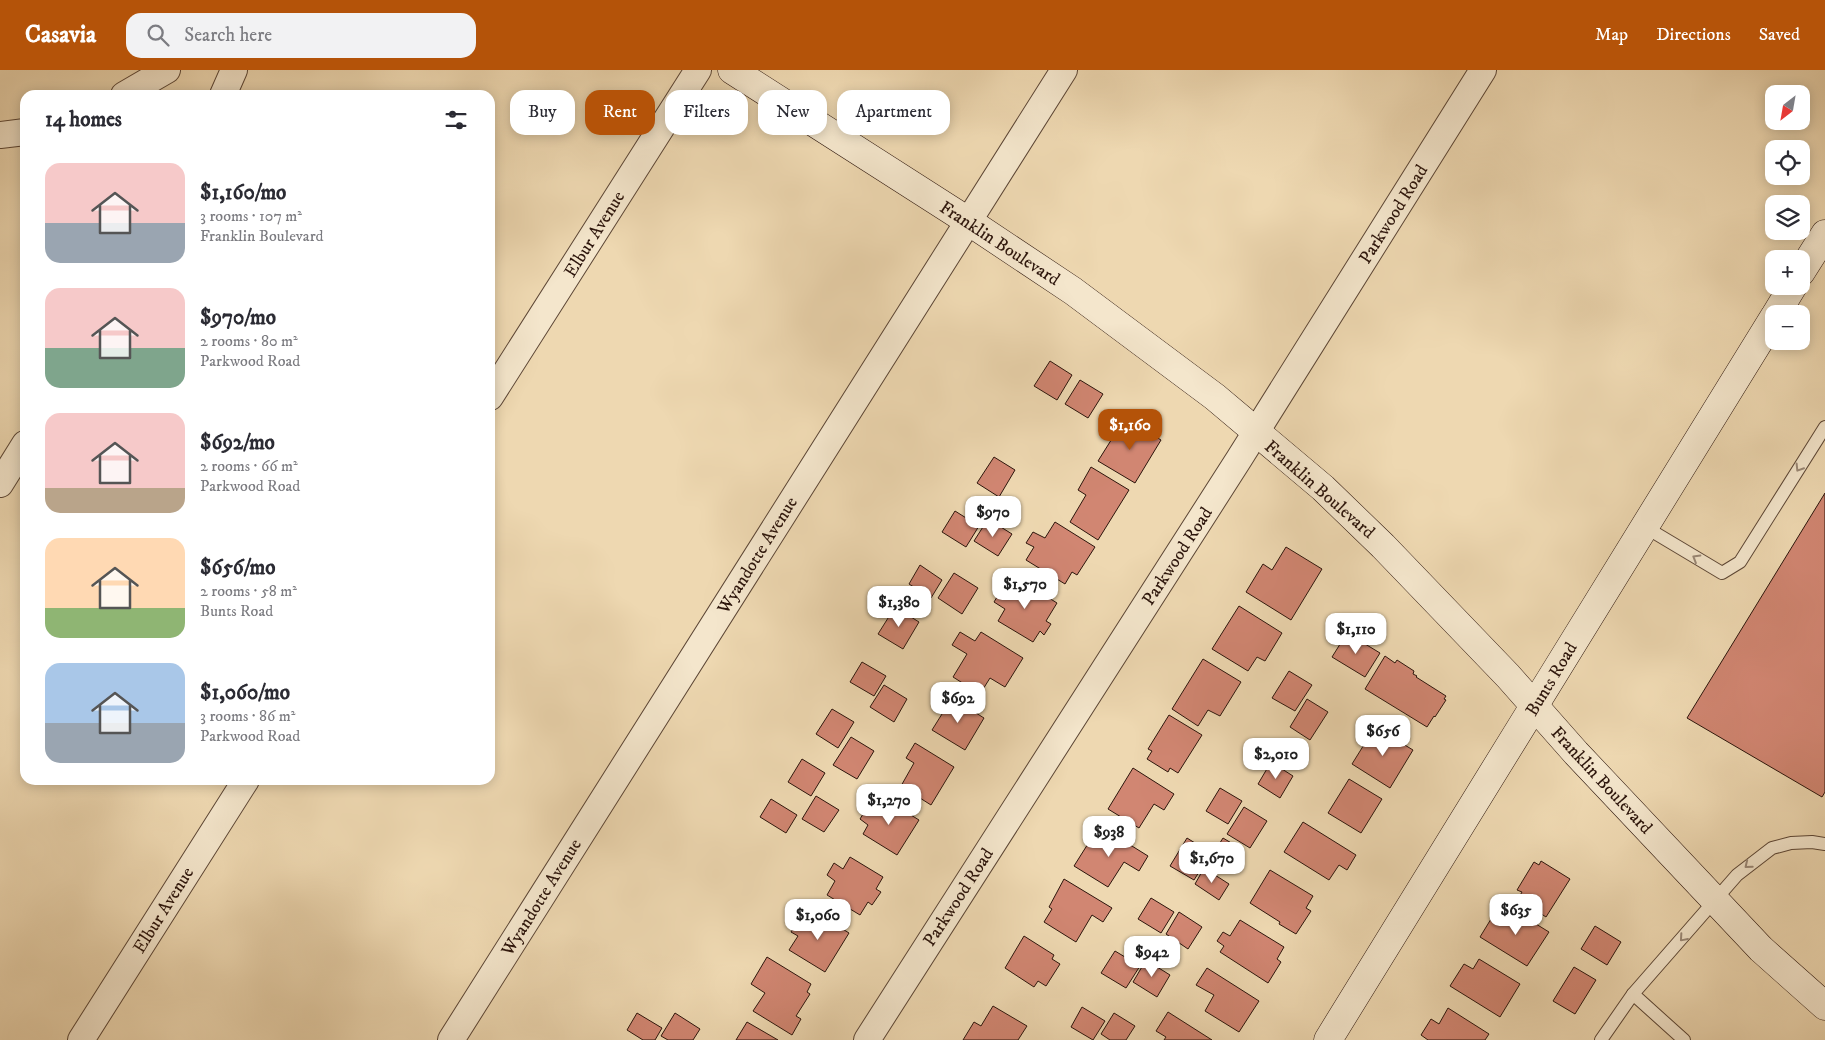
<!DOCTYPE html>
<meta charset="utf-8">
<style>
body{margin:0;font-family:"IM FELL DW Pica",serif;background:#f2f2f3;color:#2b2b33;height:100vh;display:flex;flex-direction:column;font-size:19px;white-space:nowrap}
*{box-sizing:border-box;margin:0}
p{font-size:16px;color:#7c7c81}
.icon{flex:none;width:28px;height:28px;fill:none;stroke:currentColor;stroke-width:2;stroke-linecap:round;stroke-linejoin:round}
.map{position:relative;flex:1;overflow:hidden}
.drawer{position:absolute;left:20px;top:20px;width:475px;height:695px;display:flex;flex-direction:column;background:#fff;border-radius:15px;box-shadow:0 2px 12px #0003}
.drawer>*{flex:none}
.guide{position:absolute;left:510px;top:20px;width:475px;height:45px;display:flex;gap:10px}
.needle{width:32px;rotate:211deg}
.tools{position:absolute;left:1765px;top:15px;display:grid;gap:10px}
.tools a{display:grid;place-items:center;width:45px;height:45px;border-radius:10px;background:#fff;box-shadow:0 2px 12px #0003;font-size:25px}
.price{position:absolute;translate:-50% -42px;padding:0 11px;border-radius:10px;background:#fff;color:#222;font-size:16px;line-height:32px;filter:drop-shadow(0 1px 2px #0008)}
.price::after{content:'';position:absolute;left:50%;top:30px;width:15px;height:11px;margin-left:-8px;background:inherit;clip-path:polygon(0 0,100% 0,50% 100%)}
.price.on{background:#b45309;color:#fff}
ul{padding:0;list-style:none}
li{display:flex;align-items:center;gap:15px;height:125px;padding:0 25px}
li span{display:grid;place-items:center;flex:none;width:140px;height:100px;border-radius:15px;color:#555}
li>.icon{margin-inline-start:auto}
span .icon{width:60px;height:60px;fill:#fffc;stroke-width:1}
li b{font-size:21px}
h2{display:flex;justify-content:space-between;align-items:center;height:60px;padding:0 25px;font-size:21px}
.chip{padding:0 18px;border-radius:15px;background:#fff;box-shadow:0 2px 12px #0003;font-size:18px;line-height:45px}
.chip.on{background:#b45309;color:#fff}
header{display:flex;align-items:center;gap:30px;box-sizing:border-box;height:70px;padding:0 25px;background:#b45309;color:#fff}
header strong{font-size:24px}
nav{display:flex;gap:28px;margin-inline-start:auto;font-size:18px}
.search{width:350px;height:45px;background:#f2f2f3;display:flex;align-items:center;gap:12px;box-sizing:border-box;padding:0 18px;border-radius:15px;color:#7c7c81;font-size:19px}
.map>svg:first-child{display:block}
</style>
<header>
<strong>Casavia</strong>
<div class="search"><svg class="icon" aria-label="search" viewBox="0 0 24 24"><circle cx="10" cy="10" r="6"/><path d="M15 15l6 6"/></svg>Search here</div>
<nav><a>Map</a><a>Directions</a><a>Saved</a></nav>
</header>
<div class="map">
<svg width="1825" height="970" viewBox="0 0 1825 970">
<rect width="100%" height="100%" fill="#eed8b1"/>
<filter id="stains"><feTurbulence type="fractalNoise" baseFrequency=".004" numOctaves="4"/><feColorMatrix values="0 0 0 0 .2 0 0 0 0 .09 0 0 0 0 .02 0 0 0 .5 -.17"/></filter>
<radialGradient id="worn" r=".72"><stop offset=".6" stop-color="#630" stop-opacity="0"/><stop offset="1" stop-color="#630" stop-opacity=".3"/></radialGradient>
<g fill="#d18672" stroke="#2c150c">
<polygon points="1050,291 1072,305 1057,330 1034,316"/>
<polygon points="1080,310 1103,324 1088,348 1065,334"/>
<polygon points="1125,348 1161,370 1135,413 1098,391"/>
<polygon points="994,387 1015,400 999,427 977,413"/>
<polygon points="1091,397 1129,420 1098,470 1070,452 1086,425 1078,420"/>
<polygon points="1825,423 1825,722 1822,727 1687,648"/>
<polygon points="955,441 979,456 966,477 942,462"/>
<polygon points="988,449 1012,464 998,486 974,471"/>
<polygon points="1055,452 1095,477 1077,505 1072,502 1065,514 1026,490 1034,477 1026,473 1033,462 1045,468"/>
<polygon points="1286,477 1322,499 1291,550 1246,522 1263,494 1272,500"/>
<polygon points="920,495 942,510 931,528 909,514"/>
<polygon points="954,503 978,518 962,544 938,528"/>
<polygon points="1022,511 1057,533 1046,551 1051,554 1044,565 1040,561 1033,572 998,551 1005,539 994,532 1006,512 1018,519"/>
<polygon points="1239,536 1282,563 1265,591 1257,587 1248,601 1212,579"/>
<polygon points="895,537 919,552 903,579 878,564"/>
<polygon points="960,562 975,571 981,562 1023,588 1005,617 990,608 980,624 953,607 967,584 952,575"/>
<polygon points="1347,563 1380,583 1365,607 1332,587"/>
<polygon points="1385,586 1395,593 1397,590 1414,601 1413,604 1417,606 1416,607 1446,626 1444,629 1446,630 1435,647 1434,646 1427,657 1365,619"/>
<polygon points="1203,589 1241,612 1220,646 1208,640 1198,656 1172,639"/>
<polygon points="862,592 886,606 874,626 850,612"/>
<polygon points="1289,601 1312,615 1295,641 1272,628"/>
<polygon points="884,615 907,629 894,652 870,637"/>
<polygon points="952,628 984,648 965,680 932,660"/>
<polygon points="1307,629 1328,642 1310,670 1290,657"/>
<polygon points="832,639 854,652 838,678 816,664"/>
<polygon points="1169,645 1202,665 1178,703 1170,698 1168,702 1147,689 1152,681 1148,679"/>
<polygon points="1375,657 1413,680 1390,718 1352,694"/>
<polygon points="851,667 874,681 857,709 833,695"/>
<polygon points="915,673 954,697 931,735 901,716 914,693 906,688"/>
<polygon points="802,689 825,703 811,726 788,712"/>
<polygon points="1271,692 1293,706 1280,728 1258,714"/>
<polygon points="1133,698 1174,724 1164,740 1154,734 1139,758 1108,739"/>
<polygon points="1349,709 1382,729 1361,763 1328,743"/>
<polygon points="1220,718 1242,731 1228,754 1206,741"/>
<polygon points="816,726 839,740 824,762 802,749"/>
<polygon points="771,729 797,745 786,763 760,747"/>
<polygon points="885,729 919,750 897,785 863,764 868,755 860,749 868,736 877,741"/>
<polygon points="1244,737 1267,751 1250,778 1227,764"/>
<polygon points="1303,752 1356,785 1347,800 1339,795 1329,810 1284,782"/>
<polygon points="1103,758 1148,786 1139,801 1124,792 1108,817 1074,796 1091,769 1095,771"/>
<polygon points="1187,768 1211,783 1194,810 1170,796"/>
<polygon points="1223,768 1233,774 1228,782 1218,776"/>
<polygon points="850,787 883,807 876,819 881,822 872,835 868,832 860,845 827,825 835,811 827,805 834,793 843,799"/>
<polygon points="1541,791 1570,809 1546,847 1518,829 1522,822 1517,820 1534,792 1539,795"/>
<polygon points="1204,798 1229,814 1219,830 1195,814"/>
<polygon points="1270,800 1313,826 1306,838 1311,841 1296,864 1279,854 1280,852 1250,833"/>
<polygon points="1064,809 1112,838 1103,852 1092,845 1076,872 1044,852 1052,839 1049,837"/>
<polygon points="1151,828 1174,842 1161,863 1138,849"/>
<polygon points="1510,838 1549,862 1527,896 1480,867 1491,849 1500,855"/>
<polygon points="814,841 849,863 825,902 789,880 798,866 791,862 798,851 805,855"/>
<polygon points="1179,842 1202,857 1188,879 1166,864"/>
<polygon points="1240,850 1284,877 1277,889 1281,892 1268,913 1220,882 1224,876 1217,871 1223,862 1230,866"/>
<polygon points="1595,856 1621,872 1607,895 1581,879"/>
<polygon points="1024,866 1054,885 1052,889 1060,894 1046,916 1038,911 1034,917 1005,898"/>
<polygon points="1115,881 1140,896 1126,918 1101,903"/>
<polygon points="767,887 811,914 807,922 810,924 796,946 801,949 792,965 753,941 765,923 751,914"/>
<polygon points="1479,889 1520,914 1500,947 1450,916 1464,894 1473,899"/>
<polygon points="1146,890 1170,905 1157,927 1133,912"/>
<polygon points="1574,897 1596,910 1575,944 1553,931"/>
<polygon points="1207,898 1259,931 1239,962 1205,941 1214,925 1196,915"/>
<polygon points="993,936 1027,956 1018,970 963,970 974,952 981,956"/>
<polygon points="1082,937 1105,951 1093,970 1071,957"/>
<polygon points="1448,938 1489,964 1485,970 1428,970 1421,965 1431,949 1439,954"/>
<polygon points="1168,942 1212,970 1164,970 1166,967 1156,961"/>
<polygon points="637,943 662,958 655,970 643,970 627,960"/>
<polygon points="675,943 700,959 693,970 668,970 661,966"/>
<polygon points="1114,943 1135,956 1126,970 1110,970 1101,964"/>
<polygon points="747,952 778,970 736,970"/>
</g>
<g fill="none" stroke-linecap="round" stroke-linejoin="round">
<g stroke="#5c4635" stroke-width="14">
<g id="lane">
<polyline points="1645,457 1722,503 1740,492 1825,357"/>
<polyline points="1633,924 1684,970"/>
<polyline points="1601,970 1633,924 1737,805 1772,778 1791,773 1812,772 1825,774"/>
</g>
</g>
<g stroke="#5c4635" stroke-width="28">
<g id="street">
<polyline points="124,25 167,0"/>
<polyline points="223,25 234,0"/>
<polyline points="0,65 25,62"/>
<polyline points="490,327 698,0"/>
<polyline points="0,414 25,374"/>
<polyline points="81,970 246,710"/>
<polyline points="451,970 1064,0"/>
<polyline points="867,970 1239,389 1483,0"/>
</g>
</g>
<g stroke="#2c150c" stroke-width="29">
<g id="secondary">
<polyline points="732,0 968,151 1073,221 1215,327 1323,418 1383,476 1508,606 1576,683 1761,879 1825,936"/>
<polyline points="1801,202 1825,164"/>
<polyline points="1776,244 1793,216"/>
<polyline points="1328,970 1774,247"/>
</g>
</g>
<use href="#lane" stroke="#f4e6cc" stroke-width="12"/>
<use href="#street" stroke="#f4e6cc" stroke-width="26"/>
<use href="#secondary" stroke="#f4e6cc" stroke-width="28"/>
</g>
<defs><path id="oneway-chevron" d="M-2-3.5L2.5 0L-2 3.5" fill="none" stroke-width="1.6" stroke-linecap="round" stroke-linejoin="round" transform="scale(1.25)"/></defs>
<g stroke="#9a8876">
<use href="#oneway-chevron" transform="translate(1799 398) rotate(122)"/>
<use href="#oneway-chevron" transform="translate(1696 488) rotate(-149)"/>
<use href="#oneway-chevron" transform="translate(1748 795) rotate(141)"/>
<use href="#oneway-chevron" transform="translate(1683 868) rotate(131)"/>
</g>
<g text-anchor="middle" stroke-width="4" stroke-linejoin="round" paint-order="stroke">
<g font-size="18" fill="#2c150c" stroke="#f4e6cc">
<text transform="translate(1393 144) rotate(-58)" y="6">Parkwood Road</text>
<text transform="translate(594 164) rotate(-58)" y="6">Elbur Avenue</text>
<text transform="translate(1000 173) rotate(33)" y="6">Franklin Boulevard</text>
<text transform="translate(1320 419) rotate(41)" y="6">Franklin Boulevard</text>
<text transform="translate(757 485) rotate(-58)" y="6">Wyandotte Avenue</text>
<text transform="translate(1177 486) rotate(-57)" y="6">Parkwood Road</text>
<text transform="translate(1551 609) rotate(-59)" y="6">Bunts Road</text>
<text transform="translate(1602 710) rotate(47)" y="6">Franklin Boulevard</text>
<text transform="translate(541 827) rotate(-58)" y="6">Wyandotte Avenue</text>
<text transform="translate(958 827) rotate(-57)" y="6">Parkwood Road</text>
<text transform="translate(163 840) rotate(-58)" y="6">Elbur Avenue</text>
</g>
</g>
<rect width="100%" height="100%" filter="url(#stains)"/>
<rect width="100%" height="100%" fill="url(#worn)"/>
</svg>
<div class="tools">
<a><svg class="needle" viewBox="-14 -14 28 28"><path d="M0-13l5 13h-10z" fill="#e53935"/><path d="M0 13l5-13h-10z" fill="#7c7c81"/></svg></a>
<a><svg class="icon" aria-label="locate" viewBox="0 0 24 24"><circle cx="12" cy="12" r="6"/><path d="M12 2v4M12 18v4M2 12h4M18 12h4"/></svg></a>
<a><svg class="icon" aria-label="layers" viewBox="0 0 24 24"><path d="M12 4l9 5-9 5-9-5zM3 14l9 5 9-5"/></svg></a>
<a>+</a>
<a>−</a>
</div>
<b class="price on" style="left:1130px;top:381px">$1,160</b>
<b class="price" style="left:993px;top:468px">$970</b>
<b class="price" style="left:1025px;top:540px">$1,570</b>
<b class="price" style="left:899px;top:558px">$1,380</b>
<b class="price" style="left:1356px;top:585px">$1,110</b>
<b class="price" style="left:958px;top:654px">$692</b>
<b class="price" style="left:1383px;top:687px">$656</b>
<b class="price" style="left:1276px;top:710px">$2,010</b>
<b class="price" style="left:889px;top:756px">$1,270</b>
<b class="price" style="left:1109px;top:788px">$938</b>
<b class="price" style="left:1212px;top:814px">$1,670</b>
<b class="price" style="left:1516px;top:866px">$635</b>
<b class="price" style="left:818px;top:871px">$1,060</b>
<b class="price" style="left:1152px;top:908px">$942</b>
<div class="guide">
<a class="chip">Buy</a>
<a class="chip on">Rent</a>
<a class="chip">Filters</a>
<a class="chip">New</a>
<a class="chip">Apartment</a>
</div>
<section class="drawer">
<h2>14 homes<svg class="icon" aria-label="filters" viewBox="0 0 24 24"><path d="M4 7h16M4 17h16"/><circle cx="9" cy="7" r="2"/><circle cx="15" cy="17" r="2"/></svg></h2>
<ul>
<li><span style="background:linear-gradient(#f6c9c9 60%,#9aa5b1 0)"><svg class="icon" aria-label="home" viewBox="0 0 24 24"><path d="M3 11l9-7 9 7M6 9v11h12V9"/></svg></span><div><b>$1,160/mo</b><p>3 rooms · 107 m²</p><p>Franklin Boulevard</p></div></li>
<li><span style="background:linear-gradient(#f6c9c9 60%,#7fa58c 0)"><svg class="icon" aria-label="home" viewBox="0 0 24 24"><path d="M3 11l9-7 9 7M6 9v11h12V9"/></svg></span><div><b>$970/mo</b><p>2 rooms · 80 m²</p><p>Parkwood Road</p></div></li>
<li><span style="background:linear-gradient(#f6c9c9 75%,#b9a48a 0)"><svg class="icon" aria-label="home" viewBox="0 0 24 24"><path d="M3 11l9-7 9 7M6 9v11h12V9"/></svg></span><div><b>$692/mo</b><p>2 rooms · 66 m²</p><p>Parkwood Road</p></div></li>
<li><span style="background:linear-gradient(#ffd9b3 70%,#8fb573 0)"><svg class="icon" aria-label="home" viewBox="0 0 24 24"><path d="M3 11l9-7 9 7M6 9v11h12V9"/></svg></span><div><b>$656/mo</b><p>2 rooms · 58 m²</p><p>Bunts Road</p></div></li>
<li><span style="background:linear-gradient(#a9c7e8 60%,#9aa5b1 0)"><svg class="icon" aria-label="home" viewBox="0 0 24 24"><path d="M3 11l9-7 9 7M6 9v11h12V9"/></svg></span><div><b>$1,060/mo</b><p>3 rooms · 86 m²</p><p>Parkwood Road</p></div></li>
</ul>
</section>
</div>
